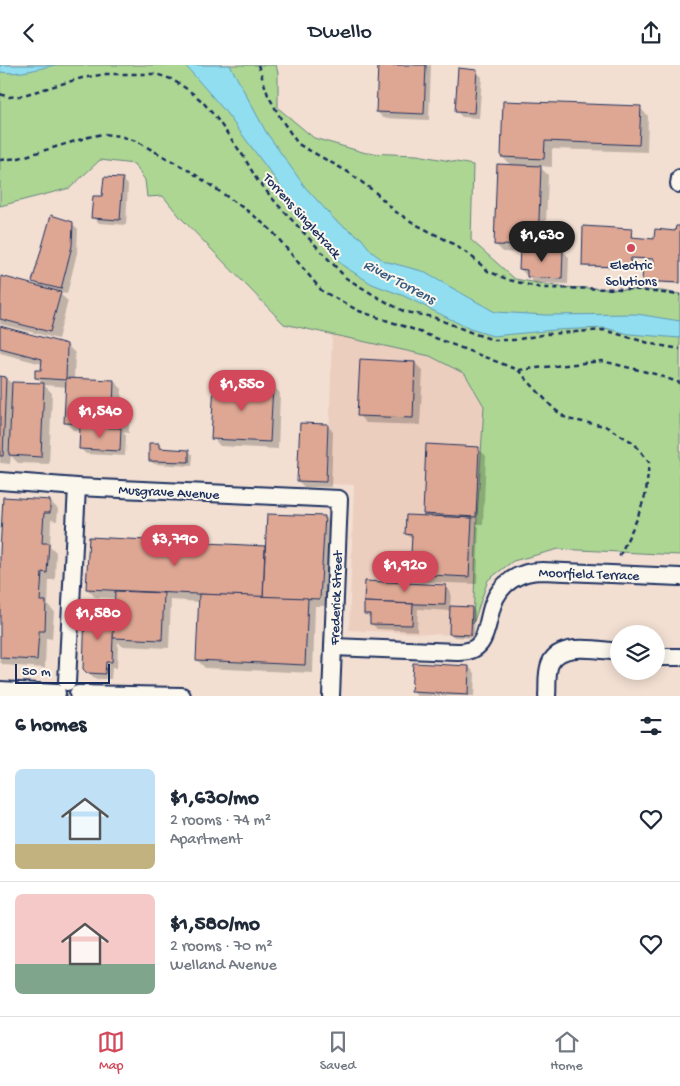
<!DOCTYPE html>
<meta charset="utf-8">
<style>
body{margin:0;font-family:"Gochi Hand",sans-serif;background:#f2f2f3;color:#1f2937;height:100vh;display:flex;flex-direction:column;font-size:19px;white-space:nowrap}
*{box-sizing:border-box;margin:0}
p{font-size:16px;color:#747a83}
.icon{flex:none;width:28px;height:28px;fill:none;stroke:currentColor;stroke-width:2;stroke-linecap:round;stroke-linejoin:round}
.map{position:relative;height:631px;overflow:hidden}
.drawer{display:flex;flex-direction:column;background:#fff;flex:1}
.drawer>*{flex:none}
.buttons{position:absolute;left:610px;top:560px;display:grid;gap:10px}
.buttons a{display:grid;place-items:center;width:55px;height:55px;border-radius:50%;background:#fff;box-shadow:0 2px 12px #0003;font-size:25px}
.scale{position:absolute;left:15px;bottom:12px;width:95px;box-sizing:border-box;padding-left:5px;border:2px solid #1b2f5e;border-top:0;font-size:14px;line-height:18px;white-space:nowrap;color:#1b2f5e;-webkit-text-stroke:4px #fbf7ec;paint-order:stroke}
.price{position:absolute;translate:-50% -42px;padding:0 11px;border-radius:18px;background:#d1495b;color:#fff;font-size:16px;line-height:32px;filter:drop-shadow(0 1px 2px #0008)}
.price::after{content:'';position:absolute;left:50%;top:30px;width:15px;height:11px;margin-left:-8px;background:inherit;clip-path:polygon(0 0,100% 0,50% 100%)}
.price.current{background:#222;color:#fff}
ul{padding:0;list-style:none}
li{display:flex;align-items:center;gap:15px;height:125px;padding:0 15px}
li+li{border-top:1px solid #e0e1e3}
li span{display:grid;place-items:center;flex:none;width:140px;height:100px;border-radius:8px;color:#555}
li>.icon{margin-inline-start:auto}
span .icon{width:60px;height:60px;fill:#fffc;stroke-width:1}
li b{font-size:21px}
h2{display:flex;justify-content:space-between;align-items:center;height:60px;padding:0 15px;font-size:21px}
header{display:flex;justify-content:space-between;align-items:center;height:65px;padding:0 15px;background:#fff;font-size:22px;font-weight:600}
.dock{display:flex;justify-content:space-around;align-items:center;height:70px;border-top:1px solid #e0e1e3;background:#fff;font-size:14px;color:#747a83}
.dock a{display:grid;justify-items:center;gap:2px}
.dock .current{color:#d1495b}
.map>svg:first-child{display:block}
</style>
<header><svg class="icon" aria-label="back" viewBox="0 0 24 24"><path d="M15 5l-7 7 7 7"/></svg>Dwello<svg class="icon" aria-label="share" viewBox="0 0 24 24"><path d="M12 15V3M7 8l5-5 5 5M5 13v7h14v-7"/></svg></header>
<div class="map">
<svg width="680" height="631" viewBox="0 0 680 631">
<rect width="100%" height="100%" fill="#f2dfd2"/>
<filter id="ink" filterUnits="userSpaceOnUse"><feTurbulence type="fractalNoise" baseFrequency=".02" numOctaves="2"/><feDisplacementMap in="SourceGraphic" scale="10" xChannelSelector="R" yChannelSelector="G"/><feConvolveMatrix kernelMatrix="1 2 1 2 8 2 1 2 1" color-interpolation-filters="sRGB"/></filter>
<g filter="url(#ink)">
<polygon fill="#eccebf" points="332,267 430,291 465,309 484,341 477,453 473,559 472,571 349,565 354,420 328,419"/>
<polygon fill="#add693" stroke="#648278" points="0,0 276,0 278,8 278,43 314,73 366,88 417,90 473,100 471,175 515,214 561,222 662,226 680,229 680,490 559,484 513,496 488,515 473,559 477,453 484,341 465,309 430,291 284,259 181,153 163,131 147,132 145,115 134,99 100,95 70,123 0,141"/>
<g fill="#90deef" stroke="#6198b5">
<path d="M 0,0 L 55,0 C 37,4 19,10 0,7 Z"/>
<polygon points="185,0 230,0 266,67 305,122 336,156 361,173 372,187 384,196 422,206 495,247 546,250 637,249 680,256 680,273 629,269 605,263 555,265 493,271 470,264 404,231 372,219 342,200 304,153 224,45"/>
</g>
<g fill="#0003">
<polygon points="379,0 431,0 429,55 383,53 377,47"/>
<polygon points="476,6 482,12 479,53 462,52 456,46"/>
<polygon points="504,37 640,43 648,51 647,87 552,84 552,102 539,101 548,110 545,185 563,186 569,192 568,219 534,218 528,210 526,210 520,204 521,188 503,187 495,179 512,101 502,92"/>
<polygon points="122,114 128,120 126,160 99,158 93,152 103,133"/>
<polygon points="72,158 78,164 77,188 67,229 59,228 68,236 58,274 0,259 0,219 2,213 40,223 34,216"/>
<polygon points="680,162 680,219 645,217 643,216 655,205 655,195 632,194 631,203 585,202 583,200 631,165 633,167 632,173 655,175 676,167"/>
<polygon points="0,262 67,280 75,288 74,314 114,316 122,324 121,346 129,354 129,368 123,367 126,371 125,391 86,389 80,383 81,366 73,365 65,357 67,322 44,320 52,328 49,399 18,398 11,391 10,399 0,398 0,313 6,313 11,318 44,320 36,312 42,306 42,299 0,288"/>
<polygon points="415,298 423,306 420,360 366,358 358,350"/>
<polygon points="272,320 280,328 278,384 220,381 213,373"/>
<polygon points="328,361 333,367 331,422 304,422 298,416"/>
<polygon points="159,379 163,383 189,386 193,390 192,401 154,399 150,395"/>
<polygon points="478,383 486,391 483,459 476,459 479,462 477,519 419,517 411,509 413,475 406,469 428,453 424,449"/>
<polygon points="50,436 58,444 57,456 51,455 50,481 56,487 55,515 49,515 48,540 54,546 52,574 46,573 45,603 4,600 0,597 0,512"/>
<polygon points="324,452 332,460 327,541 315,541 313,608 205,603 197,595 200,537 171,535 169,583 122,581 118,577 117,603 112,603 111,614 94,614 84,603 113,549 115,551 116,533 95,532 87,524 90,473 266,483"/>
<polygon points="366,518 445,521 451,527 450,542 472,543 475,547 474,573 454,572 450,568 451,546 418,544 417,566 377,564 371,558 371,554 365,548"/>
<polygon points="469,602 475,608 474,631 417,631 413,627"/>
</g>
<g fill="#dea794" stroke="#1b2f5e">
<polygon points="378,0 426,0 424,49 376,47"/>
<polygon points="458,3 477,5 474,48 455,47"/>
<polygon points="503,36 641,41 639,80 545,76 544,94 501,92"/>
<polygon points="497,99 541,101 538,181 494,180"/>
<polygon points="104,112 123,113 120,155 91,153 93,131 102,131"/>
<polygon points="51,150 73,157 72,181 61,224 32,217"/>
<polygon points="583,161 632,164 631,172 654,174 655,164 675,166 676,161 680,161 680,218 642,216 643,202 654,203 654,194 631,193 630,202 582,201"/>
<polygon points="520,183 563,185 562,214 527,212 527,205 519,204"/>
<polygon points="1,211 61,227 50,267 0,254"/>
<polygon points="0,261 67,279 66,315 35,313 35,305 41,305 42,294 0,283"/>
<polygon points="360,294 415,297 413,353 357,351"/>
<polygon points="0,311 6,312 3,391 0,391"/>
<polygon points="66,313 114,315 113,345 122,345 121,360 64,358"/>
<polygon points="214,316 273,319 270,377 211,374"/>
<polygon points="12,317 44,318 41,392 9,390"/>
<polygon points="300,358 328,359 326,417 297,416"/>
<polygon points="80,362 121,363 120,386 79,384"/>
<polygon points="149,378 159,378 159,383 189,385 189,397 149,396"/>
<polygon points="426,379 479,382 476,452 423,449"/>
<polygon points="3,432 50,435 50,448 44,448 42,478 49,478 47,508 42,507 40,536 46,536 45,566 39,566 37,595 0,593 0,487"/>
<polygon points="267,449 325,451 320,534 263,532"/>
<polygon points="406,450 472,453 469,512 410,509 412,470 405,469"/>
<polygon points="89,472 265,481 263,532 86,524"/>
<polygon points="365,516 446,520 445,540 364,537"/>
<polygon points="115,526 164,528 162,575 113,573"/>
<polygon points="199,529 308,533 305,600 196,595"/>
<polygon points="364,537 413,539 412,560 370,559 370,549 364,549"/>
<polygon points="450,541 472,542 471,570 449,569"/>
<polygon points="85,546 114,548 112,597 106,597 105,609 87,608 83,604"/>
<polygon points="413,598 469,601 468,630 411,627"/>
</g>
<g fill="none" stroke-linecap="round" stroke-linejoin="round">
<g stroke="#1b2f5e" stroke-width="20">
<g id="minor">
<polyline points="679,119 680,113"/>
<polyline points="0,416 77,422 339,434 331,631"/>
<path d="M 333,582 L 457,587 C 489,588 485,561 493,539 C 500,518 520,506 542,506 L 680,512"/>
<polyline points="656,592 680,592"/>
<polyline points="67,617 77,422"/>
<polyline points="0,625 57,628"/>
<polyline points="78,629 182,631"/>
<path d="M 547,631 C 548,621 546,609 550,599 C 559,576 599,585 619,587"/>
</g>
</g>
<g stroke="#1b2f5e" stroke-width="2.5" stroke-dasharray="5 4" stroke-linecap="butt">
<polyline points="258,0 268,30 281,54 298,79 348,107 375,127 396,147 417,160 450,177 471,191 488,206 509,215 541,223 630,224 680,230"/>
<polyline points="0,29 9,32 20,31 82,13 106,9 156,9 171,14 187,24 202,36 217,54 244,92 257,115 278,140 346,213 379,233 405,247 433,252 475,269 494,275 514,275 547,269 604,265 652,279 680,284"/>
<polyline points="0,95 19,93 92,71 104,69 120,71 136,76 190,106 252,149 272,166 322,226 359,246 412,264 518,305 602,296 655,309 680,318"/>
<polyline points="518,305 554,344 567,354 605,361 634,378 649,397 646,428 637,454 620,490 620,495"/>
</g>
<use href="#minor" stroke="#fbf7ec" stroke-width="16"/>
</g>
</g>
<circle fill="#d1495b" stroke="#fbf7ec" stroke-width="2" cx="631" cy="183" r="5"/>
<g text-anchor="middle" stroke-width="4" stroke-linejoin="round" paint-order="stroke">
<g font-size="14" fill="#1b2f5e" stroke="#fbf7ec">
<text transform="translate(303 150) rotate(48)" y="5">Torrens Singletrack</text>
<text transform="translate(169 426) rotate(3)" y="5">Musgrave Avenue</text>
<text transform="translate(589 508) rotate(2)" y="5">Moorfield Terrace</text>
<text transform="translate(335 533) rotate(-88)" y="5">Frederick Street</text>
</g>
<g font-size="14" fill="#1b2f5e" stroke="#fbf7ec">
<text x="631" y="204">Electric<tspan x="631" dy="16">Solutions</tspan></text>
</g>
<g font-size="15" font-style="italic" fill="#385b82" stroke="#fbf7ec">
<text transform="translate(400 216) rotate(28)" y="5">River Torrens</text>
</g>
</g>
</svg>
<div class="buttons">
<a><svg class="icon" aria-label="layers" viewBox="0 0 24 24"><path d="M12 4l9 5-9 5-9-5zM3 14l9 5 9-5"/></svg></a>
</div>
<div class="scale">50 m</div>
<b class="price current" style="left:542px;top:198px">$1,630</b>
<b class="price" style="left:242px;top:347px">$1,550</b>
<b class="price" style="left:100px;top:374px">$1,540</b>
<b class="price" style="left:175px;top:502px">$3,790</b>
<b class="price" style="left:405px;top:528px">$1,920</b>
<b class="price" style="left:98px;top:576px">$1,580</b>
</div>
<section class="drawer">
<h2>6 homes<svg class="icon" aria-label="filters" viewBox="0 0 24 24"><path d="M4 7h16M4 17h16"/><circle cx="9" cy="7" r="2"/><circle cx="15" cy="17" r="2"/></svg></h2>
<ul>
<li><span style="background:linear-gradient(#bfe0f5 75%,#c2b280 0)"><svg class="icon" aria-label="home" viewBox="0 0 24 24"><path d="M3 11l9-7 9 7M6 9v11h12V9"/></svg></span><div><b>$1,630/mo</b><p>2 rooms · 74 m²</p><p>Apartment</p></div><svg class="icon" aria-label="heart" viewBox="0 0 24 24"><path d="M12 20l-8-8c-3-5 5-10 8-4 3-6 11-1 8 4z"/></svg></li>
<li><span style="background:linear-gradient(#f6c9c9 70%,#7fa58c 0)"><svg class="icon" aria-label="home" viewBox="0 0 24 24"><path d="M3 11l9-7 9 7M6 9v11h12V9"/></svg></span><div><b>$1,580/mo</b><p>2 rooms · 70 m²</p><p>Welland Avenue</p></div><svg class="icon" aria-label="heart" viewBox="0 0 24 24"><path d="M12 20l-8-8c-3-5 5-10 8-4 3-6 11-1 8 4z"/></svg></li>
</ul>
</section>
<nav class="dock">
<a class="current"><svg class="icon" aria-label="map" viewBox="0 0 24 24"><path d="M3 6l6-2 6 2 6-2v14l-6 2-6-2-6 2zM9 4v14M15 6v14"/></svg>Map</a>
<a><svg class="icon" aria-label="saved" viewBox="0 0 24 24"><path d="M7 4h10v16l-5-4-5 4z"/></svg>Saved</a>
<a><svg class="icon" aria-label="home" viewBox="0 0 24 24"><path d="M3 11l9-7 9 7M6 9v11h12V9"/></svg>Home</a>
</nav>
